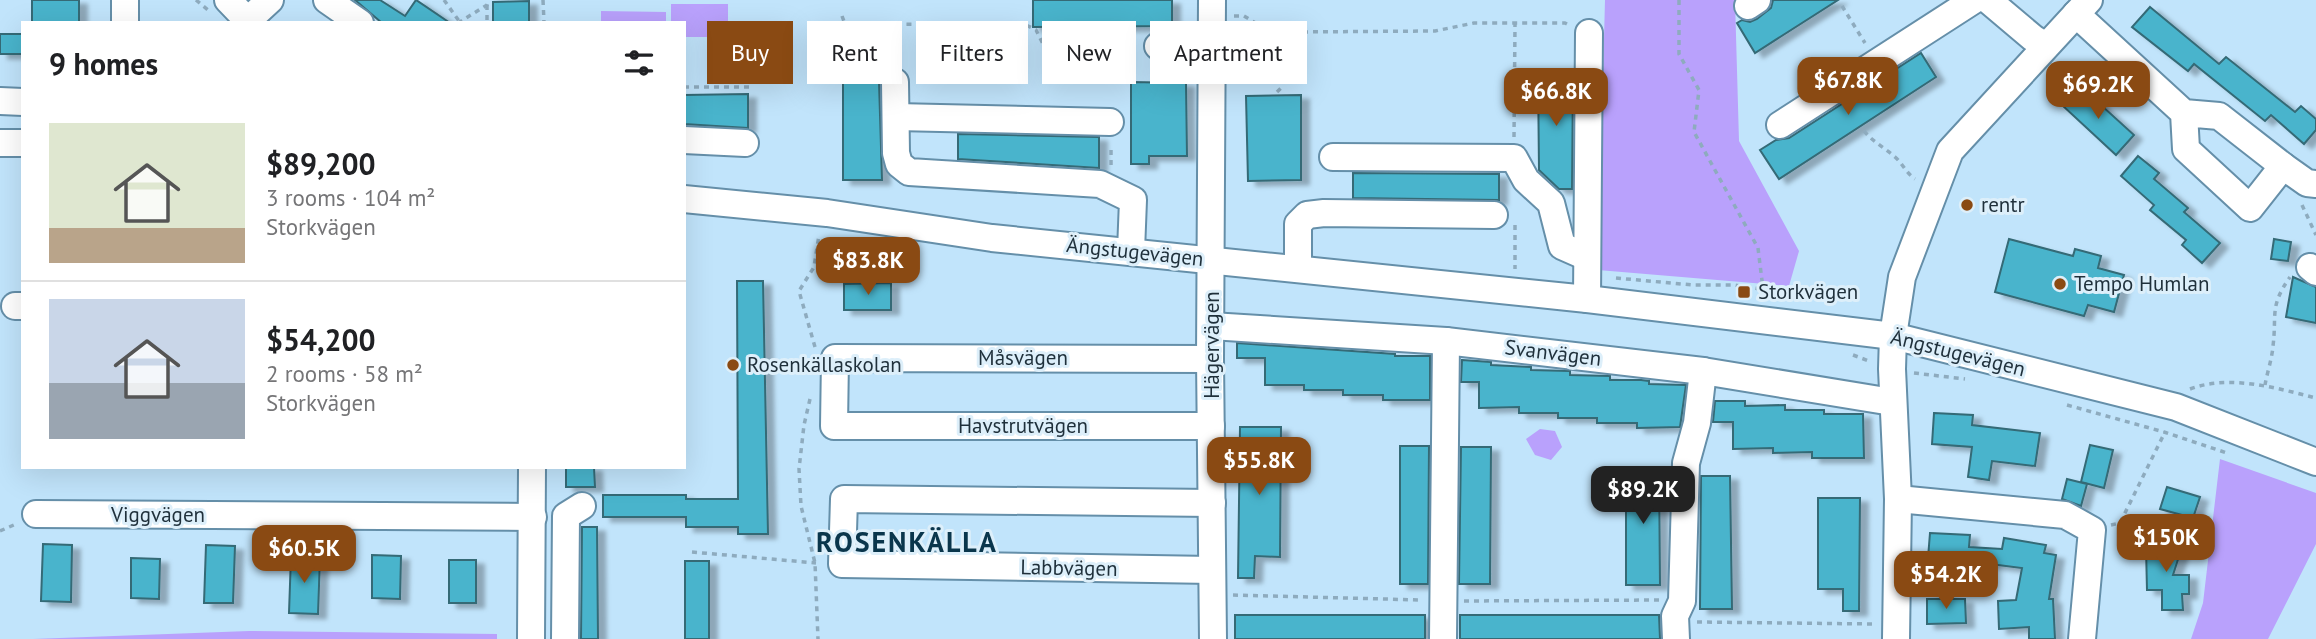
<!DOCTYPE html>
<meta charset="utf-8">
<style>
body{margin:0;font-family:"PT Sans",sans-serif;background:#f6f6f6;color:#202124;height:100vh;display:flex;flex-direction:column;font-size:26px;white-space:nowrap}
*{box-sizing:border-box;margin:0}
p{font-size:23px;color:#757577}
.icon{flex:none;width:38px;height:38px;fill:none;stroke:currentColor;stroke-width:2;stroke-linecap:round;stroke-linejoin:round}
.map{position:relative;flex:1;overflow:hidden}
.panel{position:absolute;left:21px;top:21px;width:665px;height:448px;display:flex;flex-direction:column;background:#fff;border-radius:0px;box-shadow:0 7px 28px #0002}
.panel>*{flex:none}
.hud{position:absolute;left:707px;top:21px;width:665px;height:63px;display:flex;gap:14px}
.price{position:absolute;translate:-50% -60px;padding:0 16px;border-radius:14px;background:#8a4a13;color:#fff;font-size:23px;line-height:46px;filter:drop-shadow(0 2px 4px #0008)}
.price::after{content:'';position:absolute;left:50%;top:42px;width:21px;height:16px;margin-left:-10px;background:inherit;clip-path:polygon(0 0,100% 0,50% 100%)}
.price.selected{background:#222;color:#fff}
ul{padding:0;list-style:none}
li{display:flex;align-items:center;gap:21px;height:175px;padding:0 28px}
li+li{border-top:2px solid #e0e0e0}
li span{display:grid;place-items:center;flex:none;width:196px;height:140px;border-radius:0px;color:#555}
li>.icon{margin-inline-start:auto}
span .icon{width:84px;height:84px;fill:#fffc;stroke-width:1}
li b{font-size:30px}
h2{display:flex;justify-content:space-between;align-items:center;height:84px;padding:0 28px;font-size:30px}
.chip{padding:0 24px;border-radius:0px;background:#fff;box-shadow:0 7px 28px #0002;font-size:24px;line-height:63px}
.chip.selected{background:#8a4a13;color:#fff}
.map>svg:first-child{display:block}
</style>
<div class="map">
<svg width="2316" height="639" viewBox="0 0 2316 639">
<defs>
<filter id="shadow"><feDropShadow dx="8" dy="4.5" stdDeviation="2" flood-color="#0004"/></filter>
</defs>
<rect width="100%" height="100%" fill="#c1e4fb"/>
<g fill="#b9a1fc">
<polygon points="1605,0 1735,0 1739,141 1799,251 1789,286 1598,270"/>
<polygon points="671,4 728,4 728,37 684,37 684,23 671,23"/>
<polygon points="601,11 666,12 666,23 601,23"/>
<polygon points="1540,429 1555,431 1562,447 1551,460 1535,455 1526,439"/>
<polygon points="2220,459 2316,493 2316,544 2268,639 2191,639 2203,603"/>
<polygon points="249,631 497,634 497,639 33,639"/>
</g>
<g fill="#4ab4cc" stroke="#346a76" stroke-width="2" filter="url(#shadow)">
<rect x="32" y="0" width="47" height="23"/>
<polygon points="355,0 380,0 405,16 416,0 450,23 382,23"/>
<polygon points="1033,0 1172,0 1172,26 1033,27"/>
<polygon points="1773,0 1838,0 1755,53 1737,23 1742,20 1750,22 1757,19 1771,8"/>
<polygon points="529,1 529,23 493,23 493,2"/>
<polygon points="2150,7 2219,64 2226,57 2295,112 2301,106 2316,119 2316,130 2304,144 2271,115 2265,121 2194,64 2188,71 2132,27"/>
<rect x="0" y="34" width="23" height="20"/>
<polygon points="1921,53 1936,77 1779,179 1760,150 1776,140 1789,138"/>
<polygon points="843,63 882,63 879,82 882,180 843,180"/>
<polygon points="1573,73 1572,189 1559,189 1539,170 1538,74"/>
<polygon points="1131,82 1186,83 1187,156 1149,156 1149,164 1131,164"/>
<polygon points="2080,86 2134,135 2116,155 2063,106"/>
<polygon points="748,94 748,128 684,124 684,95"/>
<polygon points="1301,95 1301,180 1248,181 1246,96"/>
<polygon points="958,134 1099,137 1099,168 958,159"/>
<polygon points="2138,156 2159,173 2154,179 2188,208 2184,212 2220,243 2202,263 2182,245 2186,240 2150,210 2154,205 2121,176"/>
<polygon points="1353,173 1499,174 1499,200 1353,198"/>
<polygon points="2009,239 2073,256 2075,249 2101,256 2098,268 2124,275 2114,312 2088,305 2084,316 1995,292"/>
<polygon points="2274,239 2291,242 2288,261 2271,259"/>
<polygon points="2293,277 2316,287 2316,323 2286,317"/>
<polygon points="737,281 763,281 768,534 738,534 738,527 686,527 686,517 603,517 603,495 686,495 686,499 738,499"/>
<polygon points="891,283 891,310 844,310 844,284"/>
<polygon points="1237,343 1395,354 1395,356 1430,356 1430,400 1383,400 1383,395 1343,395 1343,390 1304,390 1304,385 1265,385 1265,358 1237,358"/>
<polygon points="1462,360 1491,362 1491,365 1531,367 1531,370 1570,371 1570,375 1610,376 1610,380 1641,380 1649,381 1649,384 1686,385 1680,427 1637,428 1637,423 1597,423 1597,418 1558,418 1558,413 1519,413 1519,407 1479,408 1479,382 1461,382"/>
<polygon points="1715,401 1745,401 1745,406 1785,405 1785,410 1824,410 1824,414 1863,414 1864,458 1812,458 1812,452 1773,453 1773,448 1733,449 1733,422 1713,422"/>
<polygon points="1934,413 1973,415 1972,425 2040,433 2035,466 1992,461 1989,480 1968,477 1972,447 1932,444"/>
<polygon points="1240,427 1281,427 1280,557 1255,556 1254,578 1238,578"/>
<polygon points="2090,445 2113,450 2104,488 2081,482"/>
<polygon points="1400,446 1429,446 1428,584 1400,584"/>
<polygon points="1461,447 1491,447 1490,584 1459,584"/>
<polygon points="566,467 594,467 595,487 566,487"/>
<polygon points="1626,467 1659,467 1660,585 1626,585"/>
<polygon points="1701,476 1730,476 1732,609 1700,609"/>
<polygon points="2067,479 2087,484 2081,506 2062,499"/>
<polygon points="2167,487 2200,497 2193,518 2160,509"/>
<polygon points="1818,498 1860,498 1859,611 1843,611 1843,589 1818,589"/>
<polygon points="582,527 597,527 598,639 581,639"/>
<polygon points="1930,533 1970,535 1969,547 2002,549 2004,538 2046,545 2044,553 2056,555 2049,599 2053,599 2055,639 2029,639 2029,627 1999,629 1998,601 2016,600 2022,568 1982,563 1982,567 1968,566 1968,561 1928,558"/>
<polygon points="2153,538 2182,547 2173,575 2189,575 2189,594 2182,594 2183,610 2162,610 2162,590 2147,590 2146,548 2150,549"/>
<polygon points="43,544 72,545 71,602 41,601"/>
<polygon points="206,545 235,546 233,603 204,603"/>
<polygon points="372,555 401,556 400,599 372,598"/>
<polygon points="291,556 320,557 318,614 289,613"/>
<polygon points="131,558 160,559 159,599 131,598"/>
<rect x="449" y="560" width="27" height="43"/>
<rect x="685" y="561" width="24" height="78"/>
<polygon points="1927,599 1965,599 1966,623 1927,624"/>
<rect x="1235" y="615" width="190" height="24"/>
<polygon points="1460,615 1659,615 1660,639 1460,639"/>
</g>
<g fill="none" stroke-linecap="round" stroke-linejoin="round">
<g stroke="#658fa9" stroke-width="30">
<g id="minor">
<polyline points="228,0 250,23"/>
<polyline points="327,0 360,23"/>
<polyline points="1212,0 1210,359 1213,639"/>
<polyline points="1988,0 2033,38 2046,46"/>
<polyline points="1748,6 1757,0"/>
<polyline points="2076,14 2184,113 2219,116 2283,166 2250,208 2186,149 2184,113"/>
<polyline points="125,23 125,0"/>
<polyline points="245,23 270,0"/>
<polyline points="1158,46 1278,48"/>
<polyline points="895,82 896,153 899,164 909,172 1100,184 1133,200 1131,251"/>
<polyline points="0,101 23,102"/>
<polyline points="896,117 1110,122"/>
<polyline points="1780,125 1974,0"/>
<polyline points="684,140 745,143"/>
<polyline points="0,143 23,143"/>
<polyline points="1333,157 1514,158 1526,180 1551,203 1562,246 1587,257"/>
<polyline points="2283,166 2307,183 2316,184"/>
<polyline points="684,199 827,213 992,238 1587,299 1893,336 2176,407 2316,462"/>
<polyline points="2310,267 2316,272"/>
<polyline points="1298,269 1298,224 1307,215 1324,213 1494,215"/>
<polyline points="1587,299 1589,33"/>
<polyline points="15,306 23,306"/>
<polyline points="1211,326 1446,341 1703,371 1892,402"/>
<polyline points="1210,359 835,358 834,426 1211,426"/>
<polyline points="1898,499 2065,515 2092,530 2082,639"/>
<polyline points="1212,503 844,499 842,564 1212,570"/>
<polyline points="36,514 533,517"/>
<polyline points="531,639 532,467"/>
<polyline points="565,639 566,516 582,506"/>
<polyline points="1443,639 1446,341"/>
<polyline points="1676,639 1675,616 1682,601 1686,463 1697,423 1703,371"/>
<polyline points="1896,639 1898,499 1892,369 1893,336 1902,277 1950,151 2089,0"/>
</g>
</g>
<g stroke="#8eabbe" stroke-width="3.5" stroke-dasharray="5 5" stroke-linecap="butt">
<polyline points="196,0 208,10"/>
<polyline points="444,0 459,21"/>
<polyline points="543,0 544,23"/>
<polyline points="1679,0 1679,54 1699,90 1694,132 1758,248 1763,289"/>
<polyline points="487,5 487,23"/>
<polyline points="1842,6 1865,43"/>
<polyline points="842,16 845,24 1026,25 1036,30 1043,44 1135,46"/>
<polyline points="1234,16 1244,16 1259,25"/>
<polyline points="458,23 487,5 488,0"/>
<polyline points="1293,32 1435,31 1474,23 1565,23 1571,26"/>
<polyline points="895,61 895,25"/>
<polyline points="684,87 751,87"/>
<polyline points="1277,92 1281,88 1281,74"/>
<path d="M 1864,131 C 1873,142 1885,148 1895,157 C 1903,164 1906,173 1915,179"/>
<polyline points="1514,137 1515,24"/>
<polyline points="1111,165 1111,145"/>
<polyline points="2302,205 2316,235"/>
<polyline points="1515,225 1515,269"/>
<polyline points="1616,278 1693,285 1734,285 1773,291 1801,301"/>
<polyline points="815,347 799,291 814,267 819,235"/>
<polyline points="1853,355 1869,361"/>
<polyline points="1914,373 1965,379"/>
<path d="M 2265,385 C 2267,373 2272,359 2273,346 C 2277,314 2269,307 2290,277"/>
<path d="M 2190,389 C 2230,374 2276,388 2316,398"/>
<polyline points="810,399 804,425 799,469 801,506 815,563 818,639"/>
<polyline points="2067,405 2164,432 2227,453"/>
<polyline points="2111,525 2120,523 2165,432"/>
<polyline points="0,531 16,524"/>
<polyline points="692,552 816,563"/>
<polyline points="1233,595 1421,600"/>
<polyline points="1464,601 1659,600"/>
<polyline points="1697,622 1875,624"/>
</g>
<use href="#minor" stroke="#fff" stroke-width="26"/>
</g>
<g fill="#8a4a13" stroke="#ddeffa" stroke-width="2.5">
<circle cx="1967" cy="205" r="7"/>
<circle cx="2060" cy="284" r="7"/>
<rect x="1737" y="285" width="14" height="14" rx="3.5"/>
<circle cx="733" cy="365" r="7"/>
</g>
<g text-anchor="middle" stroke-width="6" stroke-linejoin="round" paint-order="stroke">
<g font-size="21" fill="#1f303b" stroke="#ddeffa" text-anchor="start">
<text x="1981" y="212">rentr</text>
<text x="2074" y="291">Tempo Humlan</text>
<text x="1758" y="299">Storkvägen</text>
<text x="747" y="372">Rosenkällaskolan</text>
</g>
<g font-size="21" fill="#1f303b" stroke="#ddeffa">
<text transform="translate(1135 252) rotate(6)" y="7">Ängstugevägen</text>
<text transform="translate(1212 345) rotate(-90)" y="7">Hägervägen</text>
<text transform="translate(1553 353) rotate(7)" y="7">Svanvägen</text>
<text transform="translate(1958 353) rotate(14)" y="7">Ängstugevägen</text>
<text x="1023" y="365">Måsvägen</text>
<text x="1023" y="433">Havstrutvägen</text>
<text x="158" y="522">Viggvägen</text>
<text transform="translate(1069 568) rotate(1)" y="7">Labbvägen</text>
</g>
<g font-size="28" font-weight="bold" letter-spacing="2" fill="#0a364c" stroke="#ddeffa">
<text x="907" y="552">ROSENKÄLLA</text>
</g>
</g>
</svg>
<b class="price" style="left:1848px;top:117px">$67.8K</b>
<b class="price" style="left:2098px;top:121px">$69.2K</b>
<b class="price" style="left:1556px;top:128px">$66.8K</b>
<b class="price" style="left:868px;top:297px">$83.8K</b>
<b class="price" style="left:1259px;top:497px">$55.8K</b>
<b class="price selected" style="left:1643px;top:526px">$89.2K</b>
<b class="price" style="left:2166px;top:574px">$150K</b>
<b class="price" style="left:304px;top:585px">$60.5K</b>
<b class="price" style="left:1946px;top:611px">$54.2K</b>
<div class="hud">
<a class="chip selected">Buy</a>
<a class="chip">Rent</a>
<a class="chip">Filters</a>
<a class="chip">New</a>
<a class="chip">Apartment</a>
</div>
<section class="panel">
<h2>9 homes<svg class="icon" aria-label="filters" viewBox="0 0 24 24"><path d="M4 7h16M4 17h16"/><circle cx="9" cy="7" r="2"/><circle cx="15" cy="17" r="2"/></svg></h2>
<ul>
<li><span style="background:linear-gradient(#dfe7d0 75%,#b9a48a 0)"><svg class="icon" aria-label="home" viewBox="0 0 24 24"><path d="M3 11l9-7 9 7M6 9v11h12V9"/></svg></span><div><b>$89,200</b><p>3 rooms · 104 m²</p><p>Storkvägen</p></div></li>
<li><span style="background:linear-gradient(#c9d6e8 60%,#9aa5b1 0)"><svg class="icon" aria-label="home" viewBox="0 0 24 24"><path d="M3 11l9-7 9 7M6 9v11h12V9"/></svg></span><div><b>$54,200</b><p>2 rooms · 58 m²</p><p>Storkvägen</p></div></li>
</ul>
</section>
</div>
